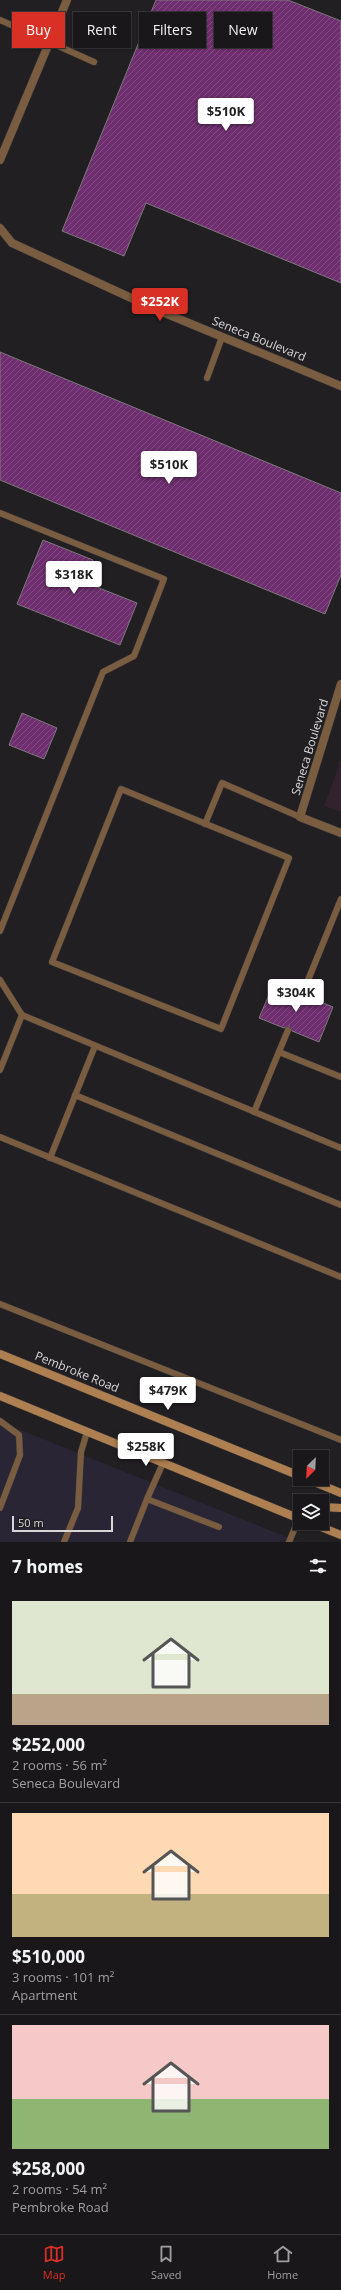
<!DOCTYPE html>
<meta charset="utf-8">
<style>
body{margin:0;font-family:"Open Sans",sans-serif;background:#272427;color:#f1f3f6;height:100vh;display:flex;flex-direction:column;font-size:15px;white-space:nowrap}
*{box-sizing:border-box;margin:0}
p{font-size:13px;color:#9f9fa2}
.icon{flex:none;width:22px;height:22px;fill:none;stroke:currentColor;stroke-width:2;stroke-linecap:round;stroke-linejoin:round}
.map{position:relative;height:1542px;overflow:hidden}
.details{display:flex;flex-direction:column;background:#1a171a;flex:1}
.details>*{flex:none}
.guide{position:absolute;left:12px;top:12px;width:317px;height:36px;display:flex;gap:8px}
.needle{width:26px;rotate:204deg}
.tools{position:absolute;left:293px;top:1450px;display:grid;gap:8px}
.tools a{display:grid;place-items:center;width:36px;height:36px;border-radius:0px;background:#1a171a;box-shadow:0 1px 3px #0004,0 0 0 1px #383639;font-size:20px}
.scale{position:absolute;left:12px;bottom:10px;width:101px;box-sizing:border-box;padding-left:4px;border:2px solid #d8d7d8;border-top:0;font-size:11px;line-height:14px;white-space:nowrap;color:#d8d7d8;-webkit-text-stroke:3px #221f22;paint-order:stroke}
.price{position:absolute;translate:-50% -34px;padding:0 9px;border-radius:4px;background:#fff;color:#222;font-size:13px;line-height:26px;filter:drop-shadow(0 1px 2px #0008)}
.price::after{content:'';position:absolute;left:50%;top:24px;width:12px;height:9px;margin-left:-6px;background:inherit;clip-path:polygon(0 0,100% 0,50% 100%)}
.price.selected{background:#d93025;color:#fff}
ul{padding:0;list-style:none}
li{display:grid;align-content:center;gap:8px;height:212px;padding:0 12px}
li+li{border-top:1px solid #383639}
li span{display:grid;place-items:center;height:124px;border-radius:0px;color:#555}
li>.icon{margin-inline-start:auto}
span .icon{width:72px;height:72px;fill:#fffc;stroke-width:1}
li b{font-size:17px}
h2{display:flex;justify-content:space-between;align-items:center;height:48px;padding:0 12px;font-size:17px}
.chip{padding:0 14px;border-radius:0px;background:#1a171a;box-shadow:0 1px 3px #0004,0 0 0 1px #383639;font-size:14px;line-height:36px}
.chip.selected{background:#d93025;color:#fff}
.dock{display:flex;justify-content:space-around;align-items:center;height:56px;border-top:1px solid #383639;background:#1a171a;font-size:11px;color:#9f9fa2}
.dock a{display:grid;justify-items:center;gap:2px}
.dock .selected{color:#d93025}
.map>svg:first-child{display:block}
</style>
<div class="map">
<svg width="341" height="1542" viewBox="0 0 341 1542">
<defs>
<pattern id="building-hatch" width="6" height="6" patternUnits="userSpaceOnUse"><rect width="6" height="6" fill="#6e2e6f"/><path d="M-1 1l2-2M0 6l6-6M5 7l2-2" fill="none" stroke="#824c83"/></pattern>
</defs>
<rect width="100%" height="100%" fill="#221f22"/>
<polygon fill="#31222e" points="341,760 341,812 324,806"/>
<polygon fill="#292535" points="0,1422 1,1422 299,1542 0,1542"/>
<g fill="url(#building-hatch)" stroke="#7c787b">
<polygon points="156,0 288,0 341,21 341,283 146,203 124,256 62,231"/>
<polygon points="0,352 341,493 341,575 325,614 0,480"/>
<polygon points="43,540 93,560 84,582 137,603 120,645 17,604"/>
<polygon points="22,713 57,728 44,759 9,745"/>
<polygon points="274,983 298,993 301,999 306,996 333,1007 319,1042 292,1031 289,1026 284,1028 259,1018"/>
</g>
<g fill="none" stroke-linecap="round" stroke-linejoin="round">
<g stroke="#3b393b" stroke-width="7">
<g id="lane">
<polyline points="0,20 94,62"/>
<polyline points="207,378 222,337"/>
<polyline points="0,513 164,579 134,656 103,672 0,931"/>
<polygon points="121,789 289,858 221,1029 52,962"/>
<polyline points="205,824 222,783 300,817"/>
<polyline points="0,980 22,1015 341,1148"/>
<polyline points="302,995 341,899"/>
<polyline points="279,1052 341,1077"/>
<polyline points="0,1070 22,1015"/>
<polyline points="75,1095 341,1205"/>
<polyline points="254,1112 288,1030"/>
<polyline points="0,1137 341,1277"/>
<polyline points="50,1158 95,1046"/>
<polyline points="0,1304 341,1440"/>
<polyline points="0,1421 19,1435 20,1455 0,1508"/>
<polyline points="147,1499 163,1463"/>
<polyline points="64,1542 78,1508 81,1452 87,1432"/>
<polyline points="130,1542 147,1499 219,1527"/>
<polyline points="289,1542 299,1518"/>
</g>
</g>
<g stroke="#3b393b" stroke-width="9">
<g id="street">
<polyline points="0,160 67,0"/>
<polyline points="0,228 12,243 155,309 341,386"/>
<polyline points="341,684 300,817 341,833"/>
</g>
</g>
<g stroke="#3b393b" stroke-width="9">
<g id="secondary">
<polyline points="0,1354 300,1476"/>
<polyline points="0,1396 300,1519"/>
<polyline points="307,1479 341,1493"/>
<polyline points="322,1507 341,1508"/>
<polyline points="311,1523 341,1535"/>
</g>
</g>
<use href="#lane" stroke="#7a5d40" stroke-width="6"/>
<use href="#street" stroke="#7a5d40" stroke-width="8"/>
<use href="#secondary" stroke="#ae7f50" stroke-width="8"/>
</g>
<g text-anchor="middle" stroke-width="3" stroke-linejoin="round" paint-order="stroke">
<g font-size="12" fill="#d8d7d8" stroke="#221f22">
<text transform="translate(259 339) rotate(22)" y="4">Seneca Boulevard</text>
<text transform="translate(310 747) rotate(-73)" y="4">Seneca Boulevard</text>
<text transform="translate(77 1372) rotate(22)" y="4">Pembroke Road</text>
</g>
</g>
</svg>
<div class="tools">
<a><svg class="needle" viewBox="-14 -14 28 28"><path d="M0-13l5 13h-10z" fill="#e53935"/><path d="M0 13l5-13h-10z" fill="#9f9fa2"/></svg></a>
<a><svg class="icon" aria-label="layers" viewBox="0 0 24 24"><path d="M12 4l9 5-9 5-9-5zM3 14l9 5 9-5"/></svg></a>
</div>
<div class="scale">50 m</div>
<b class="price" style="left:226px;top:132px">$510K</b>
<b class="price selected" style="left:160px;top:322px">$252K</b>
<b class="price" style="left:169px;top:485px">$510K</b>
<b class="price" style="left:74px;top:595px">$318K</b>
<b class="price" style="left:296px;top:1013px">$304K</b>
<b class="price" style="left:168px;top:1411px">$479K</b>
<b class="price" style="left:146px;top:1467px">$258K</b>
<div class="guide">
<a class="chip selected">Buy</a>
<a class="chip">Rent</a>
<a class="chip">Filters</a>
<a class="chip">New</a>
</div>
</div>
<section class="details">
<h2>7 homes<svg class="icon" aria-label="filters" viewBox="0 0 24 24"><path d="M4 7h16M4 17h16"/><circle cx="9" cy="7" r="2"/><circle cx="15" cy="17" r="2"/></svg></h2>
<ul>
<li><span style="background:linear-gradient(#dfe7d0 75%,#b9a48a 0)"><svg class="icon" aria-label="home" viewBox="0 0 24 24"><path d="M3 11l9-7 9 7M6 9v11h12V9"/></svg></span><div><b>$252,000</b><p>2 rooms · 56 m²</p><p>Seneca Boulevard</p></div></li>
<li><span style="background:linear-gradient(#ffd9b3 65%,#c2b280 0)"><svg class="icon" aria-label="home" viewBox="0 0 24 24"><path d="M3 11l9-7 9 7M6 9v11h12V9"/></svg></span><div><b>$510,000</b><p>3 rooms · 101 m²</p><p>Apartment</p></div></li>
<li><span style="background:linear-gradient(#f6c9c9 60%,#8fb573 0)"><svg class="icon" aria-label="home" viewBox="0 0 24 24"><path d="M3 11l9-7 9 7M6 9v11h12V9"/></svg></span><div><b>$258,000</b><p>2 rooms · 54 m²</p><p>Pembroke Road</p></div></li>
</ul>
</section>
<nav class="dock">
<a class="selected"><svg class="icon" aria-label="map" viewBox="0 0 24 24"><path d="M3 6l6-2 6 2 6-2v14l-6 2-6-2-6 2zM9 4v14M15 6v14"/></svg>Map</a>
<a><svg class="icon" aria-label="saved" viewBox="0 0 24 24"><path d="M7 4h10v16l-5-4-5 4z"/></svg>Saved</a>
<a><svg class="icon" aria-label="home" viewBox="0 0 24 24"><path d="M3 11l9-7 9 7M6 9v11h12V9"/></svg>Home</a>
</nav>
